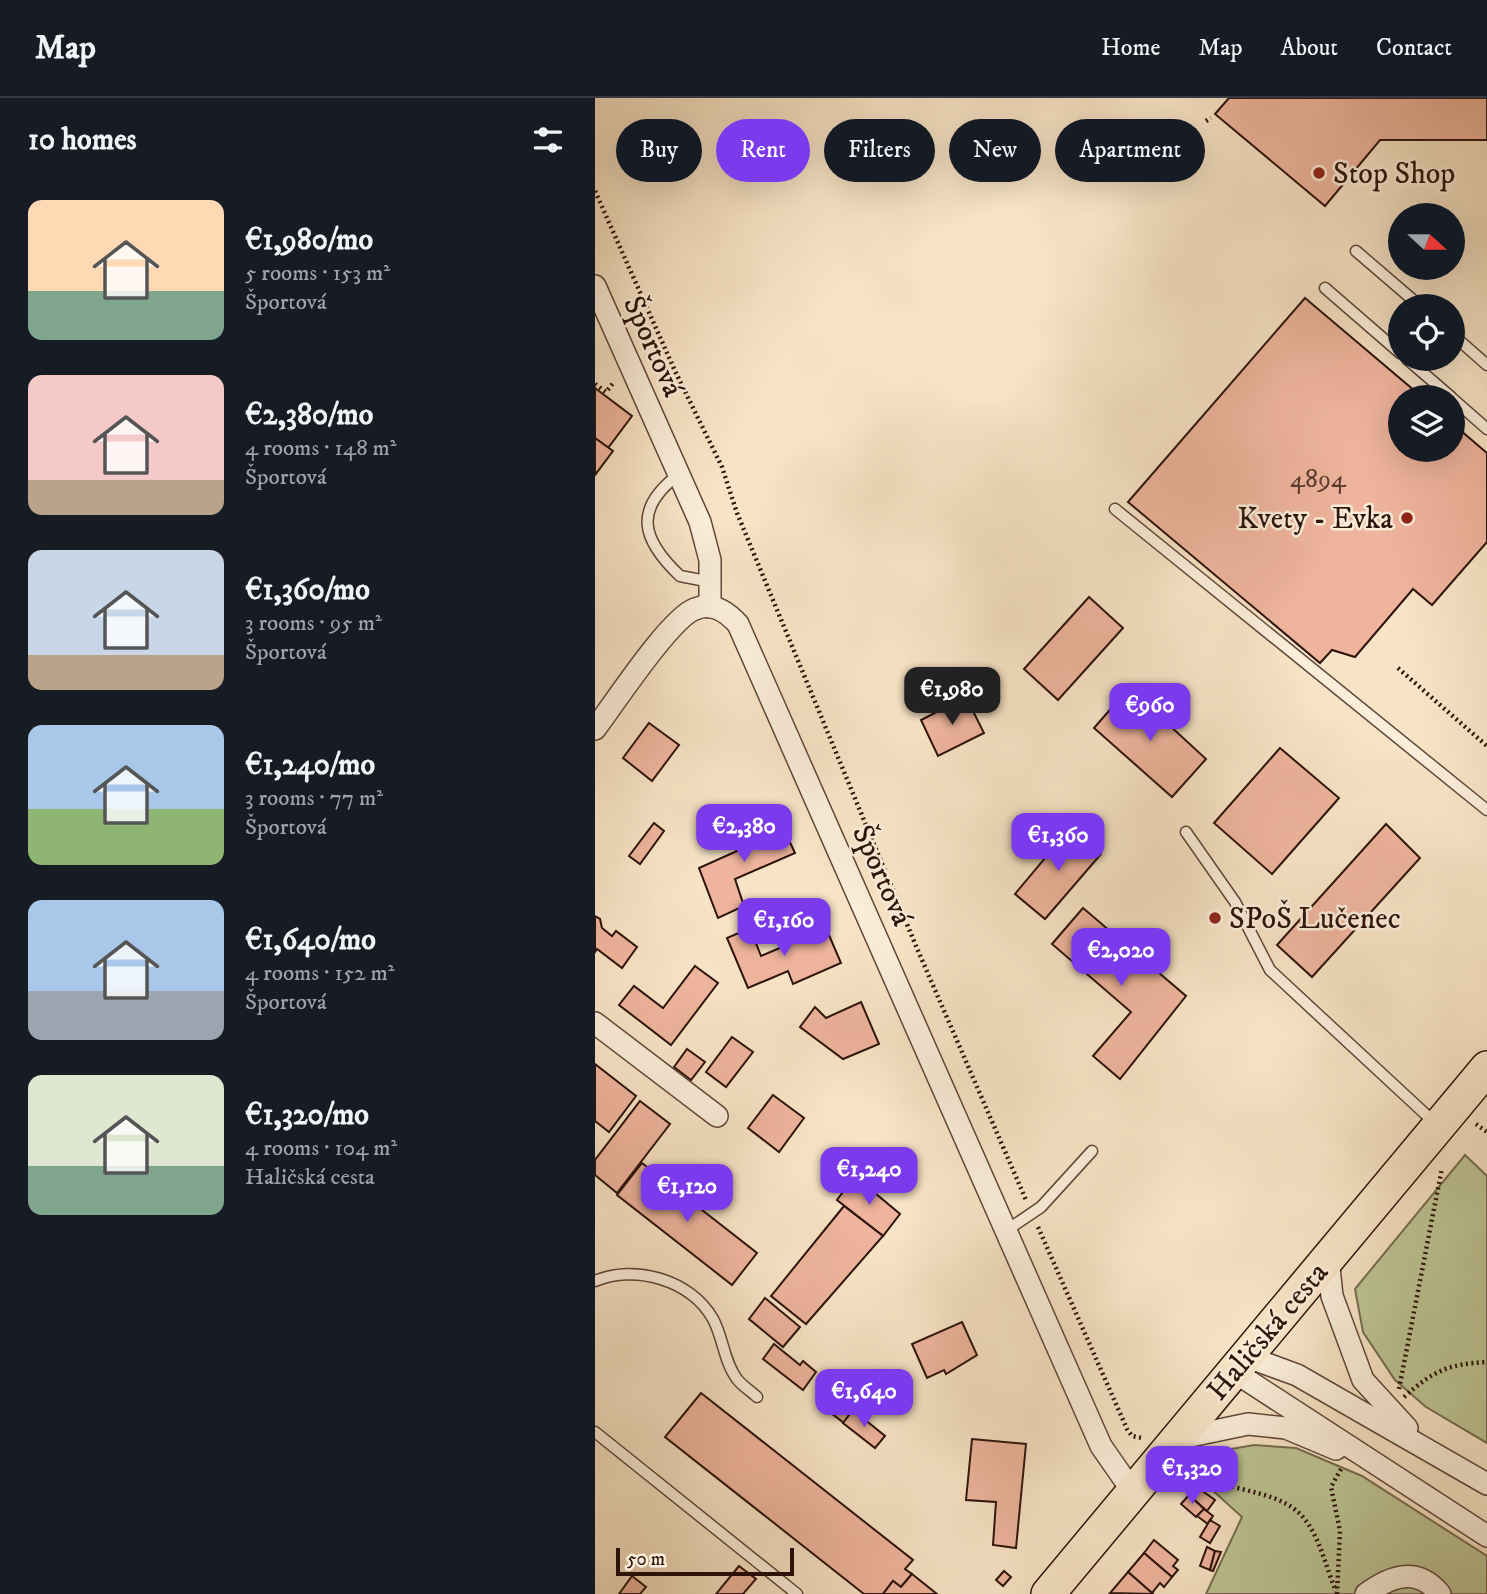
<!DOCTYPE html>
<meta charset="utf-8">
<style>
body{margin:0;font-family:"IM FELL DW Pica",serif;background:#20242c;color:#f1f3f6;height:100vh;display:flex;flex-direction:column;font-size:26px;white-space:nowrap}
*{box-sizing:border-box;margin:0}
p{font-size:23px;color:#9ea1a6}
.icon{flex:none;width:38px;height:38px;fill:none;stroke:currentColor;stroke-width:2;stroke-linecap:round;stroke-linejoin:round}
.map{position:relative;flex:1;overflow:hidden}
.sheet{display:flex;flex-direction:column;background:#171b24;width:595px}
.sheet>*{flex:none}
.banner{position:absolute;left:21px;top:21px;width:665px;height:63px;display:flex;gap:14px}
.needle{width:46px;rotate:111deg}
.fabs{position:absolute;left:793px;top:105px;display:grid;gap:14px}
.fabs a{display:grid;place-items:center;width:77px;height:77px;border-radius:50%;background:#171b24;box-shadow:0 7px 28px #0002;font-size:35px}
.scale{position:absolute;left:21px;bottom:18px;width:178px;box-sizing:border-box;padding-left:7px;border:4px solid #2d130a;border-top:0;font-size:19px;line-height:24px;white-space:nowrap;color:#2d130a;-webkit-text-stroke:5px #faedd9;paint-order:stroke}
.price{position:absolute;translate:-50% -60px;padding:0 16px;border-radius:14px;background:#7c3aed;color:#fff;font-size:23px;line-height:46px;filter:drop-shadow(0 2px 4px #0008)}
.price::after{content:'';position:absolute;left:50%;top:42px;width:21px;height:16px;margin-left:-10px;background:inherit;clip-path:polygon(0 0,100% 0,50% 100%)}
.price.on{background:#222;color:#fff}
ul{padding:0;list-style:none}
li{display:flex;align-items:center;gap:21px;height:175px;padding:0 28px}
li span{display:grid;place-items:center;flex:none;width:196px;height:140px;border-radius:14px;color:#555}
li>.icon{margin-inline-start:auto}
span .icon{width:84px;height:84px;fill:#fffc;stroke-width:1}
li b{font-size:30px}
h2{display:flex;justify-content:space-between;align-items:center;height:84px;padding:0 28px;font-size:30px}
.tag{padding:0 24px;border-radius:32px;background:#171b24;box-shadow:0 7px 28px #0002;font-size:24px;line-height:63px}
.tag.on{background:#7c3aed;color:#fff}
header{display:flex;align-items:center;gap:42px;box-sizing:border-box;height:98px;padding:0 35px;background:#171b24;border-bottom:2px solid #363941}
header strong{font-size:33px}
nav{display:flex;gap:38px;margin-inline-start:auto;font-size:24px}
main{display:flex;flex:1;min-height:0}
.map>svg:first-child{display:block}
</style>
<header>
<strong>Map</strong>
<nav><a>Home</a><a>Map</a><a>About</a><a>Contact</a></nav>
</header>
<main>
<section class="sheet">
<h2>10 homes<svg class="icon" aria-label="filters" viewBox="0 0 24 24"><path d="M4 7h16M4 17h16"/><circle cx="9" cy="7" r="2"/><circle cx="15" cy="17" r="2"/></svg></h2>
<ul>
<li><span style="background:linear-gradient(#ffd9b3 65%,#7fa58c 0)"><svg class="icon" aria-label="home" viewBox="0 0 24 24"><path d="M3 11l9-7 9 7M6 9v11h12V9"/></svg></span><div><b>€1,980/mo</b><p>5 rooms · 153 m²</p><p>Športová</p></div></li>
<li><span style="background:linear-gradient(#f6c9c9 75%,#b9a48a 0)"><svg class="icon" aria-label="home" viewBox="0 0 24 24"><path d="M3 11l9-7 9 7M6 9v11h12V9"/></svg></span><div><b>€2,380/mo</b><p>4 rooms · 148 m²</p><p>Športová</p></div></li>
<li><span style="background:linear-gradient(#c9d6e8 75%,#b9a48a 0)"><svg class="icon" aria-label="home" viewBox="0 0 24 24"><path d="M3 11l9-7 9 7M6 9v11h12V9"/></svg></span><div><b>€1,360/mo</b><p>3 rooms · 95 m²</p><p>Športová</p></div></li>
<li><span style="background:linear-gradient(#a9c7e8 60%,#8fb573 0)"><svg class="icon" aria-label="home" viewBox="0 0 24 24"><path d="M3 11l9-7 9 7M6 9v11h12V9"/></svg></span><div><b>€1,240/mo</b><p>3 rooms · 77 m²</p><p>Športová</p></div></li>
<li><span style="background:linear-gradient(#a9c7e8 65%,#9aa5b1 0)"><svg class="icon" aria-label="home" viewBox="0 0 24 24"><path d="M3 11l9-7 9 7M6 9v11h12V9"/></svg></span><div><b>€1,640/mo</b><p>4 rooms · 152 m²</p><p>Športová</p></div></li>
<li><span style="background:linear-gradient(#dfe7d0 65%,#7fa58c 0)"><svg class="icon" aria-label="home" viewBox="0 0 24 24"><path d="M3 11l9-7 9 7M6 9v11h12V9"/></svg></span><div><b>€1,320/mo</b><p>4 rooms · 104 m²</p><p>Haličská cesta</p></div></li>
</ul>
</section>
<div class="map">
<svg width="892" height="1496" viewBox="0 0 892 1496">
<rect width="100%" height="100%" fill="#f7e3c5"/>
<filter id="stains"><feTurbulence type="fractalNoise" baseFrequency=".00286" numOctaves="4"/><feColorMatrix values="0 0 0 0 .2 0 0 0 0 .09 0 0 0 0 .02 0 0 0 .5 -.17"/></filter>
<radialGradient id="worn" r=".72"><stop offset=".6" stop-color="#630" stop-opacity="0"/><stop offset="1" stop-color="#630" stop-opacity=".3"/></radialGradient>
<g fill="#bdc495" stroke="#756c50" stroke-width="2">
<polygon points="870,1057 892,1078 892,1345 831,1309 800,1282 768,1234 760,1191"/>
<polygon points="659,1347 701,1350 767,1378 892,1458 892,1496 611,1496 647,1419 594,1371 608,1356"/>
</g>
<g fill="#eeb49d" stroke="#2d130a" stroke-width="2">
<polygon points="634,0 892,0 892,42 785,42 730,108 620,16"/>
<polygon points="710,200 827,299 805,299 805,352 858,352 858,326 892,355 892,444 837,507 818,491 760,559 737,552 725,565 533,404"/>
<polygon points="0,290 37,318 13,350 0,340"/>
<polygon points="0,340 18,353 0,377"/>
<polygon points="494,499 528,530 463,602 429,571"/>
<polygon points="534,590 611,661 577,699 499,630"/>
<polygon points="371,599 389,635 343,658 326,622"/>
<polygon points="54,625 84,647 57,683 28,660"/>
<polygon points="685,650 744,700 677,776 619,725"/>
<polygon points="184,721 200,755 140,781 149,808 123,820 104,770 142,753 135,741"/>
<polygon points="59,725 69,733 45,766 34,758"/>
<polygon points="791,726 825,760 717,879 682,847"/>
<polygon points="476,729 506,756 450,821 420,796"/>
<polygon points="488,810 591,898 525,981 498,958 536,914 457,846"/>
<polygon points="0,818 5,821 7,830 17,838 21,833 42,849 27,870 2,851 0,854"/>
<polygon points="155,830 166,858 231,830 246,865 198,886 193,873 153,890 132,840"/>
<polygon points="100,868 123,885 76,947 24,907 39,888 68,910"/>
<polygon points="266,904 284,946 248,961 205,929 220,909 231,920"/>
<polygon points="137,939 158,954 131,989 111,974"/>
<polygon points="92,951 110,964 96,982 79,969"/>
<polygon points="0,966 41,998 14,1034 0,1023"/>
<polygon points="178,997 209,1020 184,1054 153,1030"/>
<polygon points="45,1003 75,1026 22,1095 0,1077 0,1062"/>
<polygon points="47,1065 162,1155 137,1187 22,1097"/>
<polygon points="268,1085 305,1116 288,1138 242,1102 253,1087"/>
<polygon points="249,1108 288,1138 211,1226 176,1198"/>
<polygon points="170,1200 205,1229 188,1249 154,1221"/>
<polygon points="367,1224 382,1257 351,1276 349,1272 332,1280 317,1246"/>
<polygon points="179,1246 205,1267 208,1263 221,1274 208,1292 168,1261"/>
<polygon points="106,1295 318,1462 310,1471 317,1476 306,1489 298,1483 288,1496 269,1496 70,1339"/>
<polygon points="248,1301 259,1310 249,1325 236,1315"/>
<polygon points="258,1312 290,1338 280,1350 248,1325"/>
<polygon points="377,1341 431,1346 421,1450 398,1447 401,1404 371,1402"/>
<polygon points="602,1389 620,1402 612,1413 594,1397"/>
<polygon points="594,1397 609,1411 601,1419 586,1406"/>
<polygon points="609,1411 618,1418 613,1426 602,1418"/>
<polygon points="615,1422 625,1428 615,1445 605,1439"/>
<polygon points="559,1442 583,1462 578,1468 583,1472 577,1479 549,1455"/>
<polygon points="612,1449 620,1453 615,1472 605,1468"/>
<polygon points="620,1453 626,1454 618,1473 615,1472"/>
<polygon points="549,1455 577,1479 569,1489 565,1485 557,1495 533,1474"/>
<polygon points="144,1468 161,1481 148,1496 121,1496"/>
<polygon points="409,1473 416,1479 408,1488 401,1482"/>
<polygon points="533,1474 557,1495 558,1496 515,1495"/>
<polygon points="317,1476 342,1496 288,1496 298,1483 306,1489"/>
<polygon points="37,1478 51,1489 45,1496 24,1496"/>
</g>
<g fill="none" stroke-linecap="round" stroke-linejoin="round">
<g stroke="#604739" stroke-width="13">
<g id="service">
<polyline points="761,153 825,208"/>
<polyline points="730,190 805,255"/>
<polyline points="858,237 892,267"/>
<polyline points="812,261 856,299"/>
<polyline points="858,301 892,331"/>
<path d="M 84,376 C 38,411 46,441 85,478 L 116,484"/>
<polyline points="520,411 892,712"/>
<polyline points="591,734 640,804 675,872 840,1025"/>
<polyline points="412,1132 446,1109 497,1053"/>
<path d="M 0,1183 C 40,1166 96,1182 118,1221 C 128,1239 129,1264 142,1281 C 147,1288 156,1293 162,1299"/>
<polyline points="0,1334 202,1496"/>
</g>
</g>
<g stroke="#604739" stroke-width="24">
<g id="minor">
<polyline points="0,188 105,424 115,462 115,509"/>
<path d="M 0,631 C 19,606 75,520 100,511 C 117,504 131,513 143,526 L 506,1348 L 538,1394"/>
<polyline points="0,925 122,1018"/>
<polyline points="733,1159 737,1198 768,1282 812,1330"/>
<polyline points="650,1258 702,1277 892,1386"/>
<polyline points="638,1273 892,1438"/>
<polyline points="581,1341 653,1326 691,1330 741,1351"/>
<path d="M 771,1496 C 796,1478 822,1468 845,1496"/>
</g>
</g>
<g stroke="#2d130a" stroke-width="36">
<polyline id="primary" points="453,1496 892,970"/>
</g>
<g stroke="#2d130a" stroke-width="4.5" stroke-dasharray="2 3.5" stroke-linecap="butt">
<polyline points="611,23 616,20"/>
<polyline points="0,93 80,273 127,369 142,415 321,848 431,1102"/>
<polyline points="0,286 11,294 19,284"/>
<polyline points="803,570 892,648"/>
<polyline points="881,1026 892,1034"/>
<polyline points="443,1129 532,1331 537,1338 547,1340"/>
<polyline points="804,1291 847,1070"/>
<path d="M 809,1299 C 838,1273 853,1266 892,1264"/>
<path d="M 592,1369 C 623,1394 675,1389 703,1414 C 724,1433 730,1468 741,1493"/>
<polyline points="742,1496 745,1433 736,1389 746,1371"/>
</g>
<use href="#service" stroke="#faedd9" stroke-width="10"/>
<use href="#minor" stroke="#faedd9" stroke-width="21"/>
<use href="#primary" stroke="#f7e3c5" stroke-width="33"/>
</g>
<g fill="#8f2418" stroke="#faedd9" stroke-width="2.5">
<circle cx="724" cy="75" r="7"/>
<circle cx="812" cy="420" r="7"/>
<circle cx="620" cy="820" r="7"/>
</g>
<g text-anchor="middle" stroke-width="5" stroke-linejoin="round" paint-order="stroke">
<g font-size="26" fill="#5d3b2f">
<text x="723" y="389">4894</text>
</g>
<g font-size="30" fill="#2d130a" stroke="#faedd9" text-anchor="start">
<text x="738" y="85">Stop Shop</text>
<text x="798" y="430" text-anchor="end">Kvety - Evka</text>
<text x="634" y="830">SPoŠ Lučenec</text>
</g>
<g font-size="30" fill="#2d130a" stroke="#faedd9">
<text transform="translate(59 248) rotate(66)" y="10">Športová</text>
<text transform="translate(288 777) rotate(66)" y="10">Športová</text>
<text transform="translate(672 1233) rotate(-50)" y="10">Haličská cesta</text>
</g>
</g>
<rect width="100%" height="100%" filter="url(#stains)"/>
<rect width="100%" height="100%" fill="url(#worn)"/>
</svg>
<div class="fabs">
<a><svg class="needle" viewBox="-14 -14 28 28"><path d="M0-13l5 13h-10z" fill="#e53935"/><path d="M0 13l5-13h-10z" fill="#9ea1a6"/></svg></a>
<a><svg class="icon" aria-label="locate" viewBox="0 0 24 24"><circle cx="12" cy="12" r="6"/><path d="M12 2v4M12 18v4M2 12h4M18 12h4"/></svg></a>
<a><svg class="icon" aria-label="layers" viewBox="0 0 24 24"><path d="M12 4l9 5-9 5-9-5zM3 14l9 5 9-5"/></svg></a>
</div>
<div class="scale">50 m</div>
<b class="price on" style="left:357px;top:629px">€1,980</b>
<b class="price" style="left:555px;top:645px">€960</b>
<b class="price" style="left:149px;top:766px">€2,380</b>
<b class="price" style="left:463px;top:775px">€1,360</b>
<b class="price" style="left:189px;top:860px">€1,160</b>
<b class="price" style="left:526px;top:890px">€2,020</b>
<b class="price" style="left:274px;top:1109px">€1,240</b>
<b class="price" style="left:92px;top:1126px">€1,120</b>
<b class="price" style="left:269px;top:1331px">€1,640</b>
<b class="price" style="left:597px;top:1408px">€1,320</b>
<div class="banner">
<a class="tag">Buy</a>
<a class="tag on">Rent</a>
<a class="tag">Filters</a>
<a class="tag">New</a>
<a class="tag">Apartment</a>
</div>
</div>
</main>
